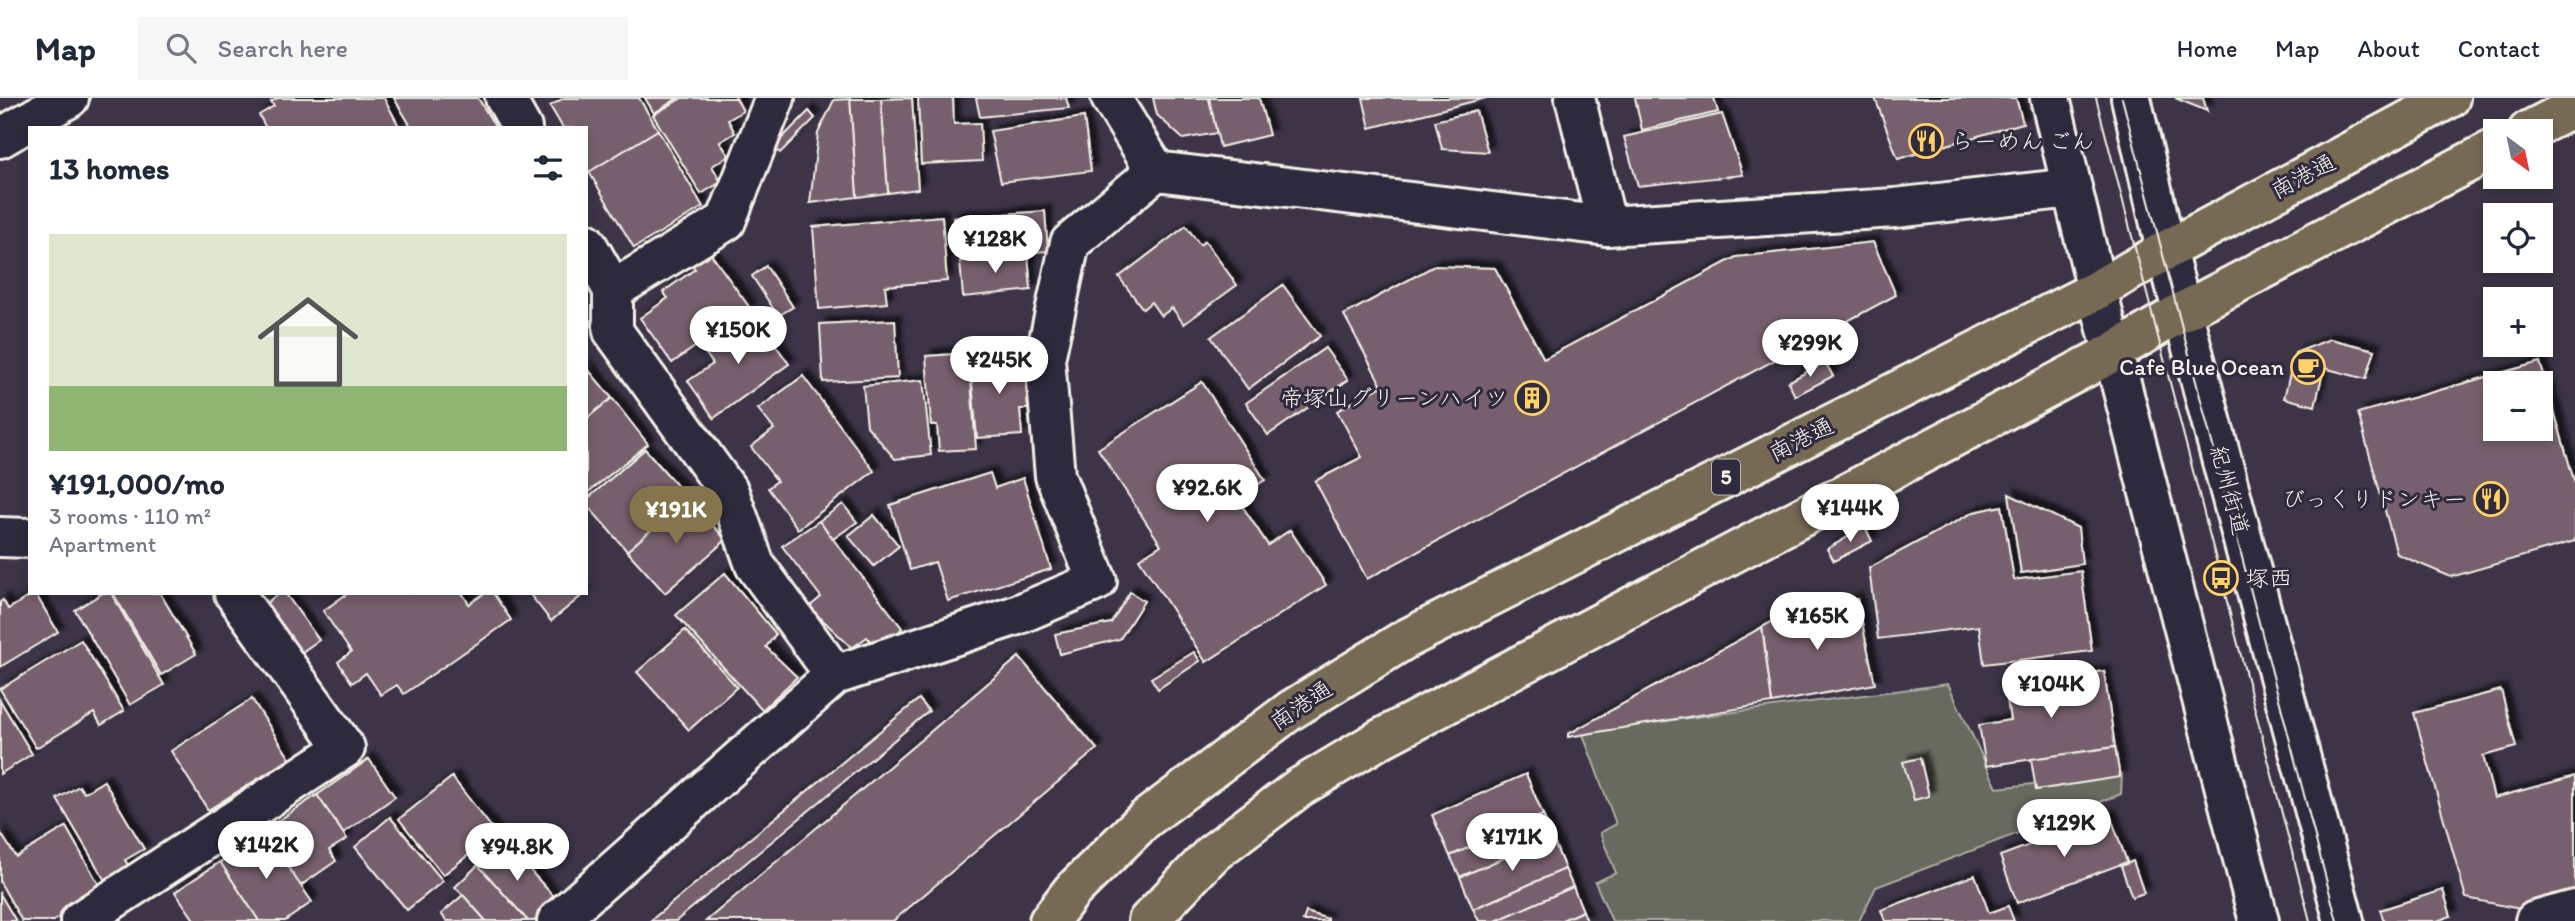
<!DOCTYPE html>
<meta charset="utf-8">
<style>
body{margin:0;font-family:Itim,"Klee One",sans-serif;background:#f6f6f7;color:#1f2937;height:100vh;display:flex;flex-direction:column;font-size:26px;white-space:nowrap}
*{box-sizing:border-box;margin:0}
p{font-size:23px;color:#747a83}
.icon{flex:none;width:38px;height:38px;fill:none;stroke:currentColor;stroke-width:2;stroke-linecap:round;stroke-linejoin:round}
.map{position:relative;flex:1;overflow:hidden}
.drawer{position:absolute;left:28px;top:28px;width:560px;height:469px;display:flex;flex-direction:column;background:#fff;border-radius:0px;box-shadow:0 4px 10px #0003}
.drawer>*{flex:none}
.needle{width:46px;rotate:147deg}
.controls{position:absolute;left:2483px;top:21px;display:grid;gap:14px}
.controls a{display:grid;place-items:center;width:70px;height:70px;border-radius:0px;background:#fff;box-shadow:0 4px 10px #0003;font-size:35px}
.price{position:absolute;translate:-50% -60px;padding:0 16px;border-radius:24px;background:#fff;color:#222;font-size:23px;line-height:46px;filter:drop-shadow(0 2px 4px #0008)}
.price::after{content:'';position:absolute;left:50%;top:42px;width:21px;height:16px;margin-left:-10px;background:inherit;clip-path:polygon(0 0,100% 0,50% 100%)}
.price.selected{background:#84754c;color:#fff}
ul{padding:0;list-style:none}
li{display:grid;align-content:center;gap:14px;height:371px;padding:0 21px}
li+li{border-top:2px solid #e0e1e3}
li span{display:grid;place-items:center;height:217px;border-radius:0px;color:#555}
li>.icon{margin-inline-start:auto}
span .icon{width:126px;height:126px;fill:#fffc;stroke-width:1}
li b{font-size:30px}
h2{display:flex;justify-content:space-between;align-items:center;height:84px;padding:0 21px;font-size:30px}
header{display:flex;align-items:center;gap:42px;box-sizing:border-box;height:98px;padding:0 35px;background:#fff;border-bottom:2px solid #e0e1e3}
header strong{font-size:33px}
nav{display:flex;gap:38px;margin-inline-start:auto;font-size:24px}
.search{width:490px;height:63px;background:#f6f6f7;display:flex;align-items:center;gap:18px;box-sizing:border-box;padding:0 24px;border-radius:0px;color:#747a83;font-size:26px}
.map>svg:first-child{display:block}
</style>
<header>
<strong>Map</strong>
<div class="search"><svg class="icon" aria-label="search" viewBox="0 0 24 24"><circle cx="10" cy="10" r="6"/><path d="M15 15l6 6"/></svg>Search here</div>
<nav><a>Home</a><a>Map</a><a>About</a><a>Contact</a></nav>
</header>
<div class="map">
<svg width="2575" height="823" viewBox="0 0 2575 823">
<defs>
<filter id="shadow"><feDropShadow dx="6" dy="-6" stdDeviation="2" flood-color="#0009"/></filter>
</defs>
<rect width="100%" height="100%" fill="#3d3547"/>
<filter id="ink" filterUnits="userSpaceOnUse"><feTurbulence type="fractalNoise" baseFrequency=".0143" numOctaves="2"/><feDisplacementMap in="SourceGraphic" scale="14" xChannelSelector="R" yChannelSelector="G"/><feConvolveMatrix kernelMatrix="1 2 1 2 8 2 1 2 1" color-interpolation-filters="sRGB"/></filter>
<g filter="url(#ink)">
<polygon fill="#676b5e" stroke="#aeaea3" stroke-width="2" points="1948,586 1997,690 2122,676 2121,696 1876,789 1859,823 1612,823 1595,784 1616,775 1600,735 1616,726 1582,634"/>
<g fill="#76616d" stroke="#f4f1e8" stroke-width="2" fill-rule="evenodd" filter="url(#shadow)">
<polygon points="278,0 384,0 400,30 266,30 259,17 274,8 271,4"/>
<polygon points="394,0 478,0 496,30 412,30"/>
<polygon points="564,0 639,0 658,32 589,74 586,69 586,30 563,30 550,8"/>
<polygon points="645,0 678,0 654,15"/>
<polygon points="682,0 736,0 743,13 728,22 735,35 720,44 729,58 712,68 721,84 701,96 653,17"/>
<polygon points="912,0 918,91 888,95 881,1"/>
<polygon points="918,0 953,0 954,26 980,25 982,63 921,66"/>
<polygon points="976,0 1066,0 1069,10 980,19"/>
<polygon points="1153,0 1209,0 1217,35 1183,41 1157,17"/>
<polygon points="1209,0 1259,0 1269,37 1220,49"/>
<polygon points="1363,0 1486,0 1370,30"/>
<polygon points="1635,0 1714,0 1718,14 1642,32"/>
<polygon points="1875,0 2016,0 2023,25 1898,61"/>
<polygon points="2175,0 2203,0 2207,13"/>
<polygon points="850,1 881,1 888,95 857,99"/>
<polygon points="850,1 857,99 810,105 818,35 834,2"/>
<polygon points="809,13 815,20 780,55 773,49"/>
<polygon points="1476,13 1488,54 1442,51 1435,23"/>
<polygon points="1722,16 1743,77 1638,88 1624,39"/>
<polygon points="1084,19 1091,73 1001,84 990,33"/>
<polygon points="658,32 703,109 634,150 589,74"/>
<polygon points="1045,113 1048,153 956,159 953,120"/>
<polygon points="942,118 947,183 885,188 887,205 819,211 813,129"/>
<polygon points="1186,128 1200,147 1205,143 1237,187 1184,226 1172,210 1161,218 1151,204 1143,211 1119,179"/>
<polygon points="1873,144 1896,197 1367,481 1315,383 1362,359 1337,313 1382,288 1344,217 1434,168 1495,170 1544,261 1736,159"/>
<polygon points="705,148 750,210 672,265 640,220 668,200 663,194 695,171 687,160"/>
<polygon points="1028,156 1031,192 963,199 960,163"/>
<polygon points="766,168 793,209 778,218 752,178"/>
<polygon points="1283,187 1320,238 1248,291 1211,239"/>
<polygon points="754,217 789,266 714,320 688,283 713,266 704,253"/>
<polygon points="895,222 898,280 823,284 820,226"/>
<polygon points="2330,241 2375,252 2366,281 2324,270 2315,308 2284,300 2295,255"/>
<polygon points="1325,250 1348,282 1268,337 1246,305"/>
<polygon points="969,255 976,351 939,353 937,327 931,327 926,258"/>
<polygon points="1024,259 1028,311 1020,311 1022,337 977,340 970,263"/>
<polygon points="1825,264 1833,278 1795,298 1788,284"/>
<path d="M 2540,264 L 2575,386 L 2575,443 L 2451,479 L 2397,456 L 2358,315 ZM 2496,285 L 2541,285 L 2541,331 L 2496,331 Z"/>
<polygon points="586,269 612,300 586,321"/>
<polygon points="803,278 874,373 798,431 768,390 777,383 751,349 774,331 758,311"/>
<polygon points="923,282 931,357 895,361 867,328 863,288"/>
<polygon points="1202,284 1265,382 1237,400 1268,447 1290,432 1326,487 1206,564 1139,461 1161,447 1098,351"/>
<polygon points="612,300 648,346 586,396 586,321"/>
<polygon points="645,351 688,400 627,453 586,406 586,402"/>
<polygon points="990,375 995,390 1023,380 1051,471 948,503 935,464 910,472 890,407"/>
<polygon points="2009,396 2078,430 2082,466 2021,475"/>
<polygon points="688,400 726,442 665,495 627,453"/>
<polygon points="843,406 857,424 833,441 819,423"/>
<polygon points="2002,408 2014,482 2081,473 2092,553 1984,566 1979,528 1878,541 1869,470 1974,414"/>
<polygon points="874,417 899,448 874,468 848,438"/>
<polygon points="819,423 902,530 892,542 875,548 867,539 852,550 809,509 821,499 782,448"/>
<polygon points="1865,429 1872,443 1834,463 1827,451"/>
<polygon points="725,475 776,536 766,549 797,579 762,612 676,517"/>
<polygon points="1130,494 1144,503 1120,541 1060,556 1055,536 1111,525"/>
<polygon points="35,495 58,534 0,569 0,504 3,502 8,511"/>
<polygon points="103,495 111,495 164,587 130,607 75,512"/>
<polygon points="113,495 160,495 196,556 161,577"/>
<polygon points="279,495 285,495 319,542 299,556 264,507"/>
<polygon points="348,495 462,495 469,506 485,495 493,495 511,522 404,596 397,587 381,597 366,575 352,585 338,564 351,554 323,513"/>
<polygon points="529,495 585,495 551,523"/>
<polygon points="1857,501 1875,586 1772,605 1762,529 1808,504 1811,513"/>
<polygon points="1762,529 1772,605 1568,639 1568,636"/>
<polygon points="685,532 737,589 689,632 637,574"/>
<polygon points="81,542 124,613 101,627 94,615 36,650 0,591"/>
<polygon points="1194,554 1200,563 1158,591 1151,580"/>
<polygon points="1019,559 1097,651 893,823 706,823"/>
<polygon points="2104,573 2115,649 1986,668 1979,627 2010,622 2005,588"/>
<polygon points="2501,592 2516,649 2483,658 2494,700 2575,678 2575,796 2520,811 2466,800 2414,615"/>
<polygon points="252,601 290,661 208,712 171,653"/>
<polygon points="919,601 929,613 676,823 650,823"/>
<polygon points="0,602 32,656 0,676"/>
<polygon points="2115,649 2120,679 2036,692 2031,661"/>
<polygon points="1920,660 1929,698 1914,702 1903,664"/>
<polygon points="369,661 395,699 343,735 317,697"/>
<polygon points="1526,676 1543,717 1450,758 1432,717"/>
<polygon points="452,679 496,735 443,777 399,721"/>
<polygon points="104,683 144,751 125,762 129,769 106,784 57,701 79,688 84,695"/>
<polygon points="317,697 347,741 329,752 336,763 300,788 263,733"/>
<polygon points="1543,717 1552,739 1460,779 1450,758"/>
<polygon points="2110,717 2127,764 2017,805 2000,758"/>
<polygon points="390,719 443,783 407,812 355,749"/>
<polygon points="66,729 102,792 53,823 22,823 0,784 0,734 16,759"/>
<polygon points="263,733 312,804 285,823 259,823 220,764"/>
<polygon points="1552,739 1565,771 1473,811 1460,779"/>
<polygon points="504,744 557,802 534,823 528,823 478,767"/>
<polygon points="2133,763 2144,795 2132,799 2121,768"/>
<polygon points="220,764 259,823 195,823 175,794"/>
<polygon points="478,767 528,823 486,823 463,797 455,789"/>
<polygon points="1565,771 1573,789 1496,823 1479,823 1473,811"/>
<polygon points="1975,777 1989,815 2008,808 2014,823 1885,823 1881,812"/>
<polygon points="1573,789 1583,813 1560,823 1496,823"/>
<polygon points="2443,792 2451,818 2437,823 2384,823 2380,812"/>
<polygon points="0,796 16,823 0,823"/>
<polygon points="463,797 486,823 447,823 441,816"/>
<polygon points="1583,813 1587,823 1560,823"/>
<polygon points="1306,814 1328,821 1328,823 1303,823"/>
</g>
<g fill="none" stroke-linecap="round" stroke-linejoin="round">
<g stroke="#f4f1e8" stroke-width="44">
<g id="minor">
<polyline points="505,0 522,30"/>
<polyline points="1111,0 1156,73 1607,128 1895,110 2072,90"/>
<polyline points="1575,0 1607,128"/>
<polyline points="2050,0 2097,192 2259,823"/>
<polyline points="2131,0 2166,152 2344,823"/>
<polyline points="0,40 69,0"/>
<polyline points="586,145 613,192 613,233 729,394 755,467 835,577"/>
<polyline points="613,192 726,123 775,0"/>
<polyline points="0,439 30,440"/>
<polyline points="80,823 345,650 234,495"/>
<polyline points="557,823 835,577 1017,517 1097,483 1055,378 1045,261 1070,145 1156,73"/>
<polyline points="2535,823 2575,812"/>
</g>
</g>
<g stroke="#f4f1e8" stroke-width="44">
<g id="primary">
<polyline points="2528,33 2575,9"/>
<polyline points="1049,823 1072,793 1144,722 1291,612 1404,542 2097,192 2161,155 2450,0"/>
<polyline points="1148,823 1213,755 1300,689 1380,641 2026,301 2114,254 2178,216 2496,50"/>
</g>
</g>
<use href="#minor" stroke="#2f2a3d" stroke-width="38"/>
<use href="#primary" stroke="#776a54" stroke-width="38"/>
<g stroke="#f4f1e8" stroke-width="2">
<polyline points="2096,0 2310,823"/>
<polyline points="2122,0 2337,823"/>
</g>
</g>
</g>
<defs>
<g id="restaurant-ring" transform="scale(1.75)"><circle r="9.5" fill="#2f2a3d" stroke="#ffd166" stroke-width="1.5"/><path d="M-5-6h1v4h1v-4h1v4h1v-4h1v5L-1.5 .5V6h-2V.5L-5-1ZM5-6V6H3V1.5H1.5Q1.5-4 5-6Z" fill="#ffd166"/></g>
<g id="cafe-ring" transform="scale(1.75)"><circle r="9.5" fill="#2f2a3d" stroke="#ffd166" stroke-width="1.5"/><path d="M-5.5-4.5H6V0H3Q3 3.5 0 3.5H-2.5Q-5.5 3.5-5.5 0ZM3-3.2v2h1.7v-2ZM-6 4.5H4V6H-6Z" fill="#ffd166"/></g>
<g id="building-ring" transform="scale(1.75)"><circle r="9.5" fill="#2f2a3d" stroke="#ffd166" stroke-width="1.5"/><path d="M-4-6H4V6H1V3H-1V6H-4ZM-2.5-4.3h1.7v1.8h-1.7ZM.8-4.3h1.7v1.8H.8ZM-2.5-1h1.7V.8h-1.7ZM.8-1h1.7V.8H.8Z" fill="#ffd166"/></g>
<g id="bus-ring" transform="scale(1.75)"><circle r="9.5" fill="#2f2a3d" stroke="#ffd166" stroke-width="1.5"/><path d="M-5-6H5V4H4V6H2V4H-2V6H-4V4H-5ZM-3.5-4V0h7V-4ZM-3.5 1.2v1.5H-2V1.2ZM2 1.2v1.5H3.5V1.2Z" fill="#ffd166"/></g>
</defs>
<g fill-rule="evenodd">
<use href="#restaurant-ring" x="1926" y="43"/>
<use href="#cafe-ring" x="2308" y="269"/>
<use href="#building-ring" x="1532" y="300"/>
<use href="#restaurant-ring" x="2491" y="401"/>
<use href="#bus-ring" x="2221" y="480"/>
</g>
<g text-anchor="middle" stroke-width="6" stroke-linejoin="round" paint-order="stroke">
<rect fill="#2f2a3d" stroke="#b9b5b5" stroke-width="2" x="1712" y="361.5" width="28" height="35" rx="5"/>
<g font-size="21" font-weight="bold" fill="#f4f1e8">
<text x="1726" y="386">5</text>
</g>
<g font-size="23" fill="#f4f1e8" stroke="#2f2a3d" text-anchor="end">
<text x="1951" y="51" text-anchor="start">らーめん ごん</text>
<text x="2284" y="277">Cafe Blue Ocean</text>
<text x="1508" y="308">帝塚山グリーンハイツ</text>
<text x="2466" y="409">びっくりドンキー</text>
<text x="2246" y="488" text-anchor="start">塚西</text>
</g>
<g font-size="23" fill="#f4f1e8" stroke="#2f2a3d">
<text transform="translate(2303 78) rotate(-28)" y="8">南港通</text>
<text transform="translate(1801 341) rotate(-27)" y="8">南港通</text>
<text transform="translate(2230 392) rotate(75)" y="8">紀州街道</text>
<text transform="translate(1301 607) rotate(-34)" y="8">南港通</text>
</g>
</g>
</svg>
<div class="controls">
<a><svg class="needle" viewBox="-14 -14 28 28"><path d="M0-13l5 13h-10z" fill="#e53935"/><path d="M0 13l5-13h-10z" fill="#747a83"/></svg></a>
<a><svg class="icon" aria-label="locate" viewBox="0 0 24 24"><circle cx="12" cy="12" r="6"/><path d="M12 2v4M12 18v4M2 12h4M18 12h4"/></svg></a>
<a>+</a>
<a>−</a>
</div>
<b class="price" style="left:995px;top:177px">¥128K</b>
<b class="price" style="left:738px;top:268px">¥150K</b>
<b class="price" style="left:1810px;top:281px">¥299K</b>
<b class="price" style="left:999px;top:298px">¥245K</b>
<b class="price" style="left:1207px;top:426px">¥92.6K</b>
<b class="price" style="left:1850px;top:446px">¥144K</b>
<b class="price selected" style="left:676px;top:448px">¥191K</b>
<b class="price" style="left:1817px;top:554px">¥165K</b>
<b class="price" style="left:2051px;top:622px">¥104K</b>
<b class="price" style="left:2064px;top:761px">¥129K</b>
<b class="price" style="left:1512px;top:775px">¥171K</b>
<b class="price" style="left:266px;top:783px">¥142K</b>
<b class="price" style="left:517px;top:785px">¥94.8K</b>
<section class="drawer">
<h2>13 homes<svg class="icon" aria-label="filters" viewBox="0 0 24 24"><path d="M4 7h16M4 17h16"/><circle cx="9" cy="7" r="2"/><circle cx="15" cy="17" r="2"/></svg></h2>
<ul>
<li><span style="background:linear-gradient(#dfe7d0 70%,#8fb573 0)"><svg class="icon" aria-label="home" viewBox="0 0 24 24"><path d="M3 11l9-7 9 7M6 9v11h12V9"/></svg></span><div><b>¥191,000/mo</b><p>3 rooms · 110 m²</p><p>Apartment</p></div></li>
</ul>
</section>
</div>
